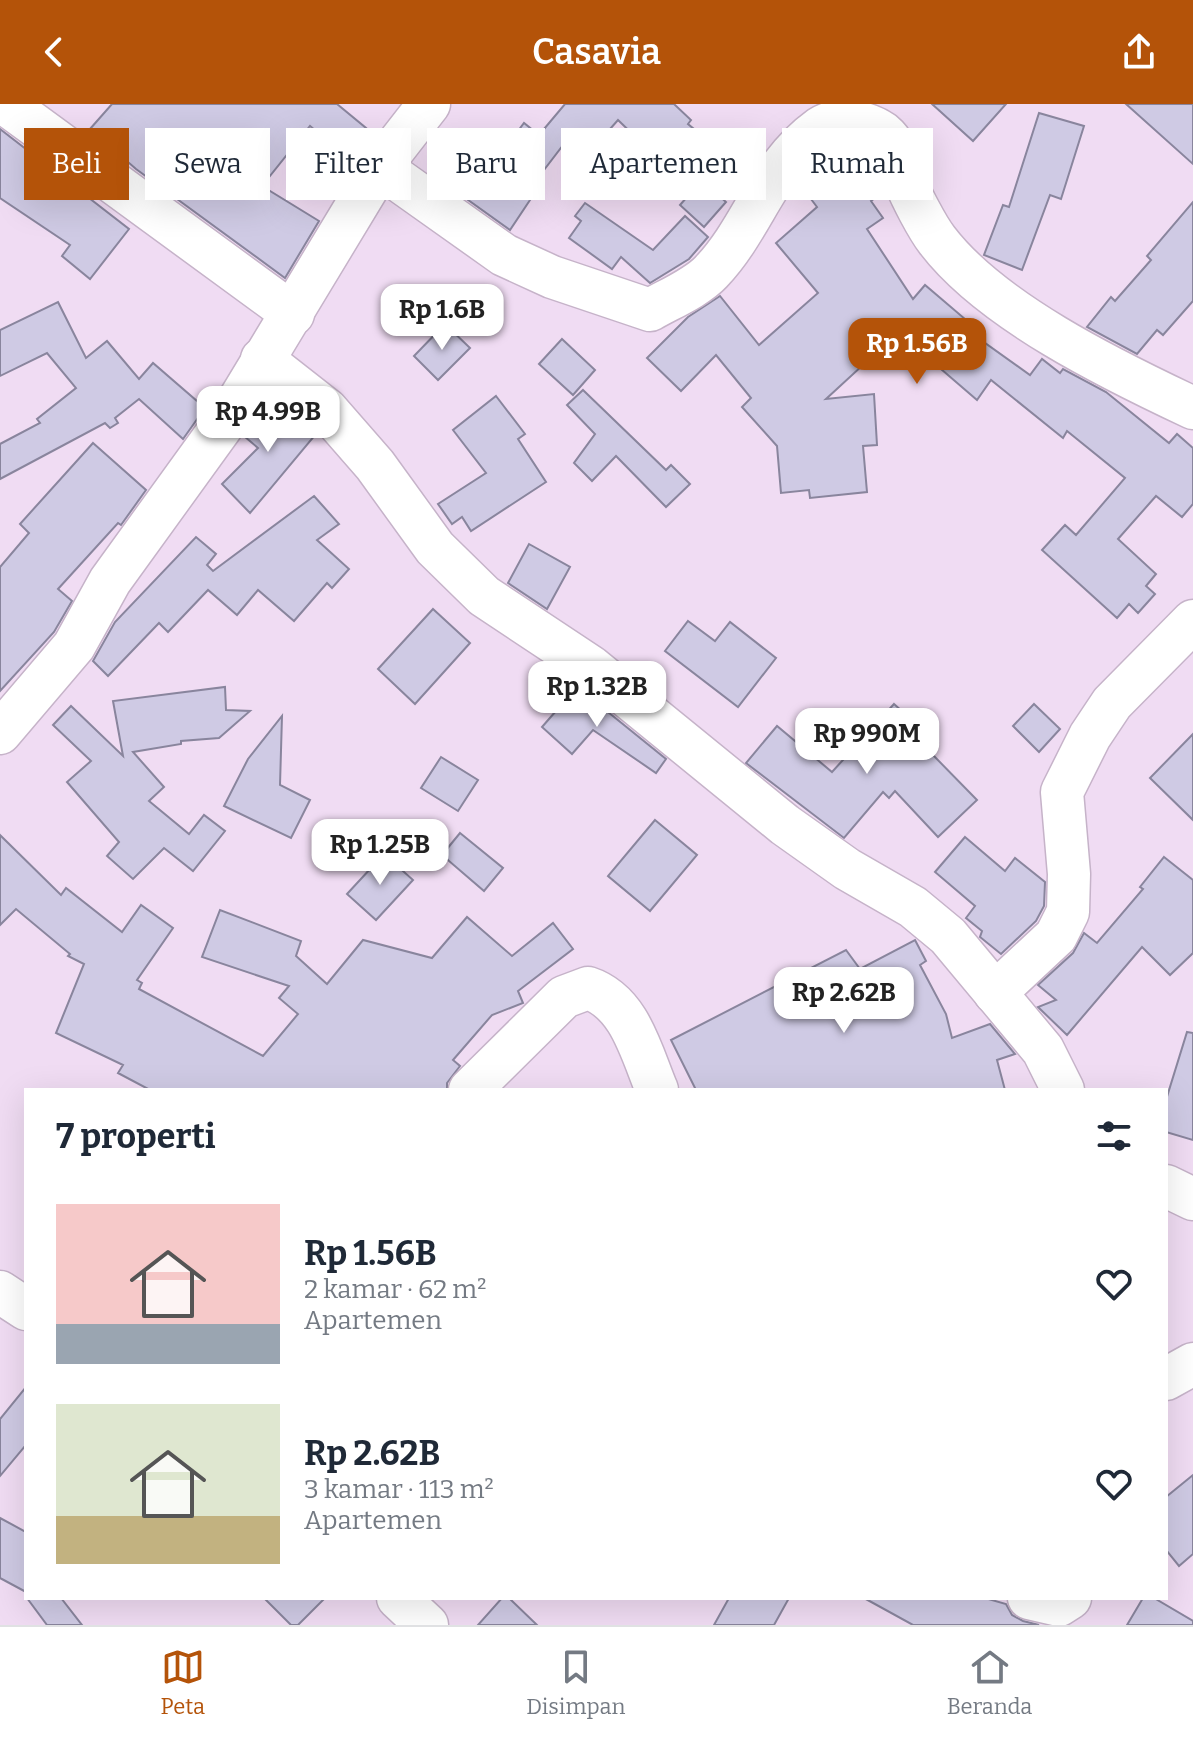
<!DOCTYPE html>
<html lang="id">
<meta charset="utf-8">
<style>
body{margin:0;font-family:Bitter,serif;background:#f6f6f7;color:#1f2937;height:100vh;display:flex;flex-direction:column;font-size:30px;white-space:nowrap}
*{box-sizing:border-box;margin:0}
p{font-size:26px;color:#747a83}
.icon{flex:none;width:44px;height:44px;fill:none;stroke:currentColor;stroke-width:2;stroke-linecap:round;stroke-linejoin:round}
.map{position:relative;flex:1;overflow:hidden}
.side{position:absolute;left:24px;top:984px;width:1144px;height:512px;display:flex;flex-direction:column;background:#fff;border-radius:0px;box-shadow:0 8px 32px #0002}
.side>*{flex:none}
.hud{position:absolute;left:24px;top:24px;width:1146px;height:72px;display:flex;gap:16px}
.price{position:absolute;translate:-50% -68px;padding:0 18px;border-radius:16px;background:#fff;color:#222;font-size:26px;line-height:52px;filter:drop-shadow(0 2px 4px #0008)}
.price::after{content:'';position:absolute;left:50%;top:48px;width:24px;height:18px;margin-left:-12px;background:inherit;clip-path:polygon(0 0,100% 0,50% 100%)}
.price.current{background:#b45309;color:#fff}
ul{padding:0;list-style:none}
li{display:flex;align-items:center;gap:24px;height:200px;padding:0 32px}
li span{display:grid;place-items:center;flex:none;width:224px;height:160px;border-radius:0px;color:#555}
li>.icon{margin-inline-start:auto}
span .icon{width:96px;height:96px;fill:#fffc;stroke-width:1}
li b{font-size:34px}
h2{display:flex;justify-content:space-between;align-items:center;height:96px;padding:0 32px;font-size:34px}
.chip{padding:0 28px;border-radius:0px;background:#fff;box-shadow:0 8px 32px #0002;font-size:28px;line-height:72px}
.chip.current{background:#b45309;color:#fff}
header{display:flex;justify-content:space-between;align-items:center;height:104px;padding:0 32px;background:#b45309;color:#fff;font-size:36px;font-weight:600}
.dock{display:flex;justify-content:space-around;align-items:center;height:112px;border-top:2px solid #e0e1e3;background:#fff;font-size:22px;color:#747a83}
.dock a{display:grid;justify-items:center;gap:4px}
.dock .current{color:#b45309}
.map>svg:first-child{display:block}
</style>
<header><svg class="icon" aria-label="back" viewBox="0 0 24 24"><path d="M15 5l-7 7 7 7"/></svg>Casavia<svg class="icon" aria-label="share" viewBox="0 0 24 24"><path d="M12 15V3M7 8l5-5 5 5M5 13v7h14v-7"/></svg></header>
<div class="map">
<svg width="1193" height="1521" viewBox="0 0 1193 1521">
<rect width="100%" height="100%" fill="#f0dcf3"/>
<g fill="#cfcae4" stroke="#89859d" stroke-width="2">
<polygon points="112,0 337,0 366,24 344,51 310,22 262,82 319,117 285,174 136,65 90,25"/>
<polygon points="565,0 674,0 691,16 688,20 712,40 681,77 618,16 586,52 567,36 531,83 536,87 510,126 457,88 481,51 494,59 524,19 539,31"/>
<polygon points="932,0 1006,0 973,37"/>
<polygon points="1126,0 1193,0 1193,60"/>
<polygon points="1039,9 1084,22 1061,95 1050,91 1022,166 984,151 1003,101 1009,103"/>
<polygon points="0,25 129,125 90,175 62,152 70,141 0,94"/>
<polygon points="855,55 879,91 871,97 883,114 867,125 913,195 925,181 965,215 960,221 1030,271 1042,255 1060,269 1063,265 1106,288 1169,339 1177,330 1193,344 1193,400 1182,413 1156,392 1118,435 1156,470 1146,482 1155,490 1138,509 1129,500 1117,514 1042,446 1065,421 1076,431 1125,374 1067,327 1063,334 991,276 977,296 891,222 856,253 863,261 826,295 874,290 877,341 863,342 867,388 810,394 809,386 781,389 777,342 742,303 751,294 716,251 681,287 647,254 688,213 720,192 759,241 818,189 776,139 817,103 811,95 826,85 821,77"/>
<polygon points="702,76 726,98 704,123 680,101"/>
<polygon points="1193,98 1193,197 1163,231 1157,226 1137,250 1087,223 1111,193 1115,197 1151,156 1147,152"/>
<polygon points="585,99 653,146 685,112 708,133 689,155 650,179 621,153 612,165 569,134 581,117 575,112"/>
<polygon points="58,198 86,254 107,237 139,275 153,259 205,304 183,335 139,295 115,314 118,319 110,324 105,319 0,375 0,340 40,319 37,315 76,284 47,249 0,272 0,226"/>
<polygon points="445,220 470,244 438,276 414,252"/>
<polygon points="562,235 595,266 573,291 539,260"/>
<polygon points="583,286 666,366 671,361 690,380 666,403 616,352 592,377 574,359 595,330 567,301"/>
<polygon points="496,292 525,330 518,335 546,378 471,427 462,413 452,420 438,400 486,369 453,326"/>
<polygon points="268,294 316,330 250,409 222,380 258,344 244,332"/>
<polygon points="93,339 146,386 121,421 118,419 58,485 72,497 54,528 0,587 0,463 29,429 20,420"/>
<polygon points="314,392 339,420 317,436 349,465 332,484 327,479 294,517 258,486 237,511 208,486 168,528 159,519 108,572 93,557 115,518 196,433 216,450 207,461 213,467"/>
<polygon points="529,440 570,463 547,505 508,479"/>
<polygon points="433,505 470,539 415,600 378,565"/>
<polygon points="688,517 715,537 730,518 776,554 738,603 665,547"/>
<polygon points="225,583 226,606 250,607 219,634 181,637 181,640 133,648 164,683 149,697 189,730 204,711 225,727 193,767 164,744 133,775 107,752 119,738 67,678 91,657 53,621 71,602 123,652 113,597"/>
<polygon points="577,583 666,655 656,669 593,626 572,650 542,623"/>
<polygon points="894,600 938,639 930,648 977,696 938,733 895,687 889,694 883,688 844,734 746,659 777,622 832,668"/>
<polygon points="1034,600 1060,625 1039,648 1013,622"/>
<polygon points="282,612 280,681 310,696 291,734 224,702 248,655"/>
<polygon points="1193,630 1193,716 1150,674"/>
<polygon points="441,653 478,676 458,707 421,684"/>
<polygon points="655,716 697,751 650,807 608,772"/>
<polygon points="460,729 503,764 484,787 442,751"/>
<polygon points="0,731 61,791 66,784 122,828 141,801 173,824 137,876 142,879 139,885 263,952 298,910 279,894 289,882 202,853 220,806 301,837 296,852 327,880 363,836 432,854 467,813 512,852 553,819 573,845 518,887 523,899 492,911 453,956 460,962 447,979 447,986 150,986 118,969 123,961 56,929 84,860 68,852 70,850 16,805 0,821"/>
<polygon points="965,733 1005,767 1015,754 1045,778 1044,802 1036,817 1001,850 980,833 982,827 966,814 975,802 935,768"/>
<polygon points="384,750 413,776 376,816 347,790"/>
<polygon points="1164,753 1193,776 1193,849 1170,871 1142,843 1067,931 1038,903 1056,896 1038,881 1073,849 1084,829 1097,839 1143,785 1140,783"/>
<polygon points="915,836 926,857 920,861 946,910 952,934 990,920 1015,950 997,956 1005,986 696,986 671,936 846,846 860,865"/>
<polygon points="1187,928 1193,929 1193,1036 1166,1028 1166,996"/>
<polygon points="26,1283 26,1341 0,1372 0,1315"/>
<polygon points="1193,1371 1193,1450 1179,1462 1166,1446 1166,1393"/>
<polygon points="0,1414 26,1428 26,1488 0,1474"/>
<polygon points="27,1494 61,1494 82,1521 47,1521"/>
<polygon points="264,1494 325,1494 298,1521 291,1521"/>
<polygon points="502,1494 509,1494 537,1521 478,1521"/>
<polygon points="729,1494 789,1494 774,1521 714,1521"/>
<polygon points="864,1494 985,1494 1006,1500 1012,1511 1023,1517 1039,1521 913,1521"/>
<polygon points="1143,1494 1154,1494 1193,1517 1193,1521 1127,1521"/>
</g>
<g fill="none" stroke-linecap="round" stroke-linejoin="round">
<g stroke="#c6b3c9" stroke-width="45">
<g id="minor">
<polyline points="6,0 293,210"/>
<path d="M 380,63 L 504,151 L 552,173 L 650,206 C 669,195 696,184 711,168 C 754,123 766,63 820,24 C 838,12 866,17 883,29 C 899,42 899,60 905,77 C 911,92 927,123 937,136 C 991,207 1112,266 1193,304"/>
<polyline points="262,255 327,306 375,361 435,444 484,492 591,563 785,721 847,765 913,803 948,832 1043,946 1063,986"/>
<polyline points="0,629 74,542 110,477 230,311 380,63 429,0"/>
<polyline points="995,889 1056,832 1068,808 1069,770 1062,688 1090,632 1112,599 1193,517"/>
<path d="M 470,986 L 564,893 L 588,884 C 630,898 641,948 657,986"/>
<polyline points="1166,1082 1193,1095"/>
<polyline points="0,1188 26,1205"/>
<polyline points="1166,1275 1193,1260"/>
<polyline points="398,1494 427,1521"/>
<polyline points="1029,1494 1059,1501 1070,1494"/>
</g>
</g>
<use href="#minor" stroke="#fff" stroke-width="42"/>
</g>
</svg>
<b class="price" style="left:442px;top:248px">Rp 1.6B</b>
<b class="price current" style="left:917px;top:282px">Rp 1.56B</b>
<b class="price" style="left:268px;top:350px">Rp 4.99B</b>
<b class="price" style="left:597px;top:625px">Rp 1.32B</b>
<b class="price" style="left:867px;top:672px">Rp 990M</b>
<b class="price" style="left:380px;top:783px">Rp 1.25B</b>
<b class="price" style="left:844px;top:931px">Rp 2.62B</b>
<div class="hud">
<a class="chip current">Beli</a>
<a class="chip">Sewa</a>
<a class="chip">Filter</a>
<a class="chip">Baru</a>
<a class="chip">Apartemen</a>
<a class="chip">Rumah</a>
</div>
<section class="side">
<h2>7 properti<svg class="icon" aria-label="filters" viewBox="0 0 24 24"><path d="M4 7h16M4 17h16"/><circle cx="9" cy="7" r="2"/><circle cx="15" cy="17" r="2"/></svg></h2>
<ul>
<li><span style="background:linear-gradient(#f6c9c9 75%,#9aa5b1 0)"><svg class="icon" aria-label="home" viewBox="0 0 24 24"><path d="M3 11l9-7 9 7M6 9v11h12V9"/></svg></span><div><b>Rp 1.56B</b><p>2 kamar · 62 m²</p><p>Apartemen</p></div><svg class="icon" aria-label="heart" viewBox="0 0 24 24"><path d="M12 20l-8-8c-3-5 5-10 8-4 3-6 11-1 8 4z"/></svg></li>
<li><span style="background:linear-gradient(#dfe7d0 70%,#c2b280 0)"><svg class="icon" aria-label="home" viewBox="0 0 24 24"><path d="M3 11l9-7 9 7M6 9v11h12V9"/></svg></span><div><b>Rp 2.62B</b><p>3 kamar · 113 m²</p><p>Apartemen</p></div><svg class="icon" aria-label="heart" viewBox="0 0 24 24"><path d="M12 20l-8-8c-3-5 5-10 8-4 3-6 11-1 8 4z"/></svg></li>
</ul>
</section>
</div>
<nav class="dock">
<a class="current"><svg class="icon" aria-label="map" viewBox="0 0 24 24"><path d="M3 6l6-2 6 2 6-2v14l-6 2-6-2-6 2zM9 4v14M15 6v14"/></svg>Peta</a>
<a><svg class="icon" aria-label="saved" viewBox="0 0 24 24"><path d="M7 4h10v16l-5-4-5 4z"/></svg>Disimpan</a>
<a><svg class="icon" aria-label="home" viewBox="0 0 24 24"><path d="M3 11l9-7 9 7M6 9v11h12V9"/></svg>Beranda</a>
</nav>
